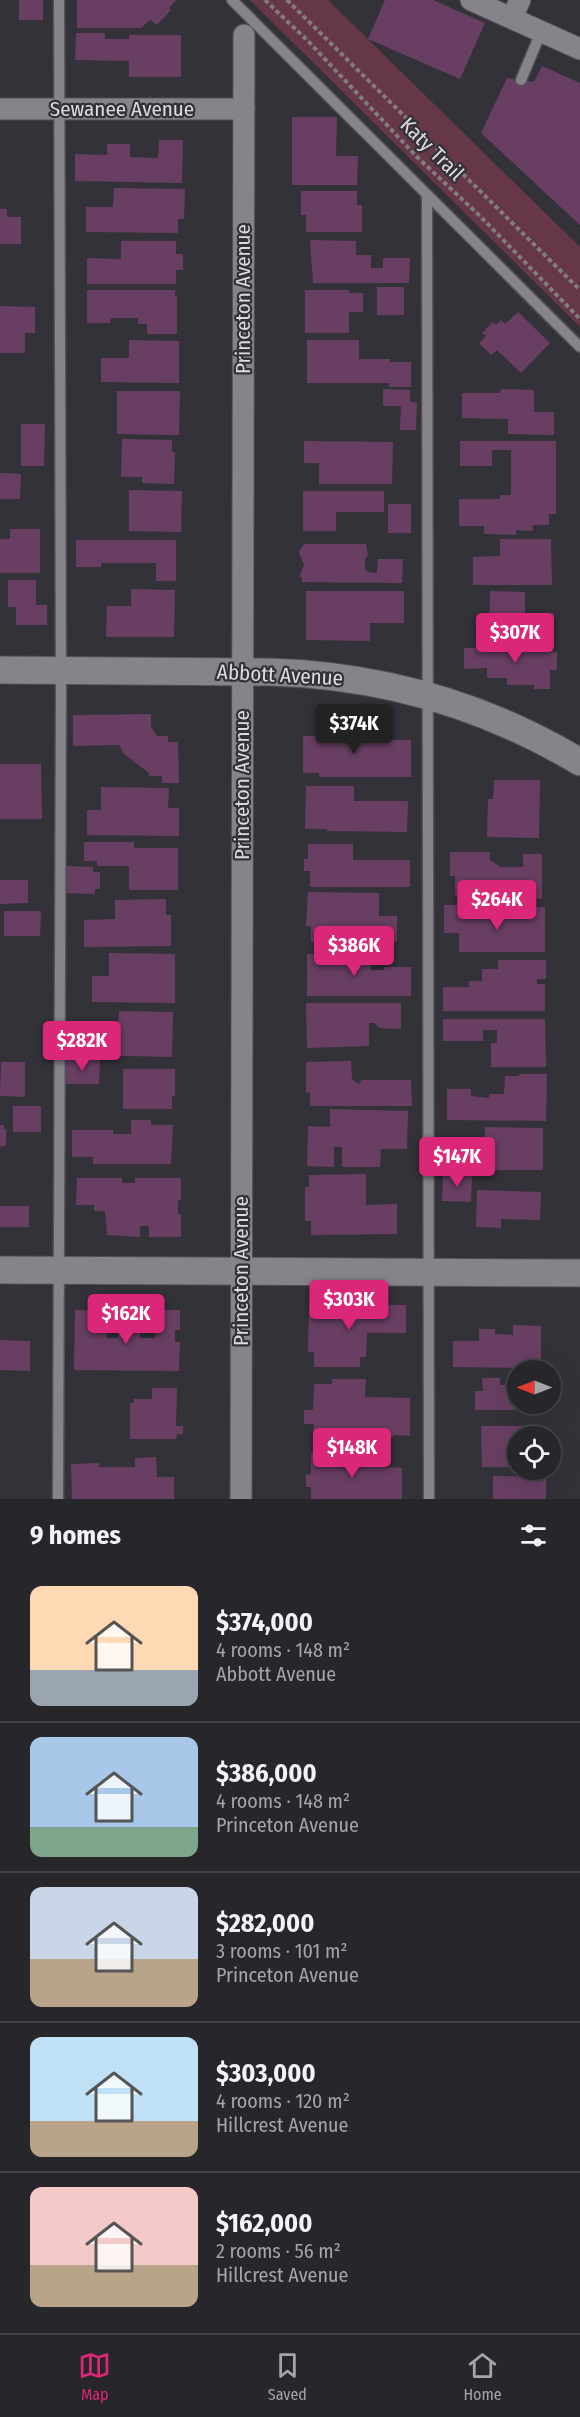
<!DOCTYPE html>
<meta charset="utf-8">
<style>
body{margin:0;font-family:"Fira Sans Condensed",sans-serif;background:#2f2e33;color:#f1f3f6;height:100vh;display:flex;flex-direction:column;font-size:22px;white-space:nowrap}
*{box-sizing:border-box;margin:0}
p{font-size:20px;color:#a4a5a9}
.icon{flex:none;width:33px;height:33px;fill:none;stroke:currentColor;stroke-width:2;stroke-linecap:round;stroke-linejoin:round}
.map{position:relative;height:1499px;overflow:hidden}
.panel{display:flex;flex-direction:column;background:#27262b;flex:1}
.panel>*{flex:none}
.needle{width:39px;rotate:270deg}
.fabs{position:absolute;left:507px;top:1360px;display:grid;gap:12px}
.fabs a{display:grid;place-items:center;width:54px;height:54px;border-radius:50%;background:#27262b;box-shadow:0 6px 24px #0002,0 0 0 2px #434347;font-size:30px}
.price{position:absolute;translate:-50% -51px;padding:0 14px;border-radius:6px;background:#db2777;color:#fff;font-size:20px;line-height:39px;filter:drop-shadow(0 2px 3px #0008)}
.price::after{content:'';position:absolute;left:50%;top:36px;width:18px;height:14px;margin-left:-9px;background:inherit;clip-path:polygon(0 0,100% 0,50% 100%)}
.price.active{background:#222;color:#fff}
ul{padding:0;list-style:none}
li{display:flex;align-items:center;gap:18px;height:150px;padding:0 30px}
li+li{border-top:2px solid #434347}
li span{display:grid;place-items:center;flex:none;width:168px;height:120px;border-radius:12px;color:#555}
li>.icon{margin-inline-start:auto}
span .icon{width:72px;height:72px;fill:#fffc;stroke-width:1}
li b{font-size:26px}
h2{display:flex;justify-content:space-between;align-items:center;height:72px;padding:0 30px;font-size:26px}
.menu{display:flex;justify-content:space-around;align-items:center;height:84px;border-top:2px solid #434347;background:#27262b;font-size:16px;color:#a4a5a9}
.menu a{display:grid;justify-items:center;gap:3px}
.menu .active{color:#db2777}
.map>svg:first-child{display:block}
</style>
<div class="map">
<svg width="580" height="1499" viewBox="0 0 580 1499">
<rect width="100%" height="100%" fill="#343239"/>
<polygon fill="#663747" points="250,0 328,0 580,247 580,327"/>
<g fill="#683f63">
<rect x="19" y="0" width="24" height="20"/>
<polygon points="77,0 176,0 169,8 171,10 157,25 150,20 141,28 77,28"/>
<polygon points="385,0 433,0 485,23 460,79 368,39"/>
<polygon points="76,33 105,33 105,39 129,39 129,35 181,35 181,77 129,77 129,61 75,60"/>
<polygon points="542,66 580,83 580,225 481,133 507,78 534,82"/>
<polygon points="292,117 337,117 336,156 358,156 357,185 292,185"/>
<polygon points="159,140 183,140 182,183 75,181 75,154 107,155 107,144 130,144 130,157 158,158"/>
<polygon points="114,188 185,189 184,219 178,219 178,233 86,232 86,207 113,207"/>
<polygon points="301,191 357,191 357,205 362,205 362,232 306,232 306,215 301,215"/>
<polygon points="0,209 7,209 7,217 21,217 21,244 0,244"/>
<polygon points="310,240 356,241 356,255 371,255 371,268 383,268 383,258 410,258 409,283 313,283"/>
<polygon points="121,241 176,241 176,254 183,254 183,270 176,270 176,284 87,284 87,258 121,259"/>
<rect x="377" y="287" width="27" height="28"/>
<polygon points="87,290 175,290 175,297 177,297 177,334 147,334 147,324 138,324 138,318 111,318 110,323 87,323"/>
<polygon points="305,290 349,290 349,293 363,293 363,312 349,312 349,333 305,333"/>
<polygon points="0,306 35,307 35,333 25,333 25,353 0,353"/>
<polygon points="518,312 550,343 521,373 497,350 491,355 479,343 486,336 482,333 493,322 496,325 501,320 505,324"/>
<polygon points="129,340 179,341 179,383 101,382 101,358 129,358"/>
<polygon points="307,340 359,340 359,359 390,359 390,362 411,362 411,387 389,387 389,383 307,383"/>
<polygon points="383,389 410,390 410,402 417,402 416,430 400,430 401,406 383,406"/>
<polygon points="501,389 534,390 534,412 554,412 554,435 508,434 508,419 462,418 462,393 500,393"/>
<polygon points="117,391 180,391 179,435 117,434"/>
<polygon points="21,424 45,424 44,466 21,466"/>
<polygon points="122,439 172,440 172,452 175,452 174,484 142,483 142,477 121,477"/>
<polygon points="304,441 393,442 392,484 319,484 319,463 304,463"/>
<polygon points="460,441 556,441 556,514 549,514 549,525 533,525 533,531 516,530 516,535 484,534 484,526 459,526 459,499 500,499 500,495 511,495 511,450 492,450 492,466 460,466"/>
<polygon points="0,473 21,474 20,499 0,499"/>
<polygon points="129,490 182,491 181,532 129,531"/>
<polygon points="303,491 384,491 384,512 336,512 336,531 303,531"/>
<rect x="388" y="504" width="23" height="29"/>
<polygon points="10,529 40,529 40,573 0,573 0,539 10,539"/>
<polygon points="500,539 551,539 552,585 473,585 473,557 500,556"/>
<polygon points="76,540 176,540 176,581 156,581 156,563 101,563 101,567 76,567"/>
<polygon points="304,544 366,544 368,555 365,559 365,569 368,572 377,573 378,559 403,559 402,583 302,582 302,577 299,577 304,565 299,552"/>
<polygon points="8,580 36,580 36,605 47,605 47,625 16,625 16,607 8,607"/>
<polygon points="131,589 175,590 174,637 106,637 107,606 131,606"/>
<polygon points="306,591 404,591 404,623 370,623 370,641 306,640"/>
<polygon points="490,591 525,592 525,613 554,613 553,635 489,634"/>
<polygon points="553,647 553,652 557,652 557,670 550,670 550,689 534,689 534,685 507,685 507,678 487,678 487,668 464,669 464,648"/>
<polygon points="151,714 151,727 157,736 168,736 168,742 178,742 179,783 162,783 162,776 149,776 149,773 124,754 119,745 73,746 73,715"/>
<polygon points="318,721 348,721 348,740 411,740 411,777 319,777 319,773 303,773 303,736 318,736"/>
<polygon points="0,764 41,764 42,819 0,819"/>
<polygon points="494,780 540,780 539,838 487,837 488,799 493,799"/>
<polygon points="306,786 354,786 354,801 408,801 407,832 327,831 327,829 305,829"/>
<polygon points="101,787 169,788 168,808 179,808 179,836 87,835 87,810 101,810"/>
<polygon points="84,842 134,842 134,848 178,848 178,890 129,890 129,866 97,866 97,861 84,861"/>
<polygon points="308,844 353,844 353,860 410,860 410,887 310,887 310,871 304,871 304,859 308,859"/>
<polygon points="450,852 490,852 490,860 501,867 523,867 523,854 542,854 542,899 455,896 455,876 450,876"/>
<polygon points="64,866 93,867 93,872 100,872 100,889 95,889 95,894 63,893"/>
<polygon points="0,880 28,880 28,903 0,904"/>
<polygon points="308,892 379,893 379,916 397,916 397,942 311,942 311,926 306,926"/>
<polygon points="166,899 166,915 171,915 171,946 84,947 84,920 115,919 115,900"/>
<polygon points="444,905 470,905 470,917 522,917 522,907 545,907 545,952 459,952 459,933 444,933"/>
<polygon points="4,911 41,911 40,936 4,936"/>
<polygon points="109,953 175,954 175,1003 92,1002 92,976 109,976"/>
<polygon points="307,954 371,954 371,970 384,970 384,967 411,967 411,996 307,996"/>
<polygon points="498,960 546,960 546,979 537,979 537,984 545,984 545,1011 443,1011 443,987 469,987 469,981 482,981 482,969 498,969"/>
<polygon points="306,1003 401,1003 401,1029 379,1028 375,1023 369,1023 369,1046 307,1048"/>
<polygon points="119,1011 173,1012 172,1057 87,1055 87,1028 118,1029"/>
<polygon points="443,1019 545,1019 546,1067 491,1067 491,1043 497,1043 497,1030 483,1030 483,1041 443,1041"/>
<polygon points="64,1060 100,1060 99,1084 64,1084"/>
<polygon points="351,1061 352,1079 358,1084 362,1080 411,1080 412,1106 310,1106 310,1092 306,1093 306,1062"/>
<polygon points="1,1062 25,1062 25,1097 0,1096"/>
<polygon points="123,1069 175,1069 175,1096 172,1096 172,1109 123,1109"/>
<polygon points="519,1074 547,1074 546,1121 447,1120 447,1089 471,1089 471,1096 489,1098 489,1094 504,1094 505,1076 519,1076"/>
<rect x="13" y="1106" width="28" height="26"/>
<polygon points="330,1109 408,1111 407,1149 381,1149 380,1167 342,1167 342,1147 334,1147 334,1167 307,1166 308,1126 330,1127"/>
<polygon points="131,1120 151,1120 151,1125 173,1125 171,1164 93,1164 93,1157 72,1157 72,1130 113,1130 113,1134 131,1134"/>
<polygon points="0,1125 4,1125 4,1129 6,1129 6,1146 0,1146"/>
<polygon points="485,1127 543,1128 543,1170 463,1170 463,1144 485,1144"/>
<polygon points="366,1174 366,1205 397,1204 397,1234 311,1235 311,1221 305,1221 305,1187 309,1187 309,1175"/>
<polygon points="443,1175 472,1175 471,1202 442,1201"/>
<polygon points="77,1178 122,1178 122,1183 135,1183 135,1178 181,1178 181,1200 178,1200 178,1214 181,1214 181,1237 149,1237 149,1226 140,1226 140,1237 107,1235 105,1211 94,1211 94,1205 76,1205"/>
<polygon points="477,1190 541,1192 540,1220 501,1219 501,1228 476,1227"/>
<rect x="0" y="1206" width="29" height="21"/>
<polygon points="309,1304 406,1305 406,1333 367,1333 366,1357 360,1357 360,1367 314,1367 314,1352 308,1352"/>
<polygon points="75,1310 107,1311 107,1338 118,1338 118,1332 140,1332 140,1338 155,1338 156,1310 180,1310 180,1330 175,1330 175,1342 180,1342 179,1371 74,1370"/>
<polygon points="513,1325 541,1326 541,1368 453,1367 453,1341 479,1341 479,1329 495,1329 495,1334 513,1335"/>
<polygon points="0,1340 30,1341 30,1371 0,1370"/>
<polygon points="513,1375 518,1375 518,1404 533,1404 533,1410 475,1410 475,1391 483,1391 482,1378 500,1378 500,1385 513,1385"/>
<polygon points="332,1379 366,1379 365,1397 410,1398 410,1436 393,1435 393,1438 338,1437 338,1429 332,1429 332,1437 313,1436 314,1424 304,1424 304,1410 313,1410 314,1384 332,1384"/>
<polygon points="152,1388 177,1388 176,1426 183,1426 183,1434 177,1434 176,1439 130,1439 130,1403 134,1403 134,1399 152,1399"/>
<polygon points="481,1426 546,1426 546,1437 518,1437 518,1467 482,1467"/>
<polygon points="311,1453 349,1453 349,1465 402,1468 402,1499 311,1499 311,1487 306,1487 306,1474 311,1475"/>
<polygon points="156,1457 157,1477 174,1477 174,1499 72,1499 71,1464 99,1463 99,1467 135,1467 135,1458"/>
<polygon points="493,1476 546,1477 546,1499 493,1499"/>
</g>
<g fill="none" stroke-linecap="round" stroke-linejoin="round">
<g stroke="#525056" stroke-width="13">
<g id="service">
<polyline points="232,0 580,347"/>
<polyline points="521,80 541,32"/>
<polyline points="427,195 429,1499"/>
<polyline points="58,1499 61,696 59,0"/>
</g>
</g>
<g stroke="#525056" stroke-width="23">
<g id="minor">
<polyline points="471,0 580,49"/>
<polyline points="512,18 520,0"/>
<polyline points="0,109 244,109"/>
<polyline points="241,1499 244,35"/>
</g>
</g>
<g stroke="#525056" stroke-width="29">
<g id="tertiary">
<path d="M 0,670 L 269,672 C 379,675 485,705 580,762"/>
<polyline points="0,1270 580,1273"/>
</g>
</g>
<g stroke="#7f7d83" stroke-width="4" stroke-dasharray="4.5 3" stroke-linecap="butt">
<polyline points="265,0 308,41 417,157 480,216 580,319"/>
<polyline points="287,0 580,290"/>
</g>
<use href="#service" stroke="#86838b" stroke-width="10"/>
<use href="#minor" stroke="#86838b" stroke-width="21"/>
<use href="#tertiary" stroke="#86838b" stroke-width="27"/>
</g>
<g text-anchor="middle" stroke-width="4.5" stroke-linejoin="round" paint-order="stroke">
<g font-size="21" fill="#dddbe0" stroke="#343239">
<text x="122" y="116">Sewanee Avenue</text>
<text transform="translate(432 149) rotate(45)" y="7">Katy Trail</text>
<text transform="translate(243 299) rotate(-90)" y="7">Princeton Avenue</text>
<text transform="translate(280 675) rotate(3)" y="7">Abbott Avenue</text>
<text transform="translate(242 785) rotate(-90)" y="7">Princeton Avenue</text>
<text transform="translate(241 1271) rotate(-90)" y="7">Princeton Avenue</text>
</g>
</g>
</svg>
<div class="fabs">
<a><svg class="needle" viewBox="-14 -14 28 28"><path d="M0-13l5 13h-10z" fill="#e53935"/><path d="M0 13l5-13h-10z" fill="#a4a5a9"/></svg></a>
<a><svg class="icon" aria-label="locate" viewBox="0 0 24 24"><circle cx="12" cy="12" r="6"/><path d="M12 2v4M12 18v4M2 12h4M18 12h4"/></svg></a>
</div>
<b class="price" style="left:515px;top:664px">$307K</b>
<b class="price active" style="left:354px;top:755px">$374K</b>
<b class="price" style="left:497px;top:931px">$264K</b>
<b class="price" style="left:354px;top:977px">$386K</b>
<b class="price" style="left:82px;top:1072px">$282K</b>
<b class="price" style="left:457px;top:1188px">$147K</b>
<b class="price" style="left:349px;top:1331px">$303K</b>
<b class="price" style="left:126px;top:1345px">$162K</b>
<b class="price" style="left:352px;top:1479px">$148K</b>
</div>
<section class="panel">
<h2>9 homes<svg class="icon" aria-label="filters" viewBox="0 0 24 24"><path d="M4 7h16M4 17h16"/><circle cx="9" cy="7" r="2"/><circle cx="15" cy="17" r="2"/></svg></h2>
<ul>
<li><span style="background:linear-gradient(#ffd9b3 70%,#9aa5b1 0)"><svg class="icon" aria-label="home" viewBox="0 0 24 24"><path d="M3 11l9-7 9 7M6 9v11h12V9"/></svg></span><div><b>$374,000</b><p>4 rooms · 148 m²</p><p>Abbott Avenue</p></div></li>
<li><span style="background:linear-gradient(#a9c7e8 75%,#7fa58c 0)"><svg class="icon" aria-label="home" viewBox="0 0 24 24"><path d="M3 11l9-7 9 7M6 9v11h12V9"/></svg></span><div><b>$386,000</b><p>4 rooms · 148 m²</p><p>Princeton Avenue</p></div></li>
<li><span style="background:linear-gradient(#c9d6e8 60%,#b9a48a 0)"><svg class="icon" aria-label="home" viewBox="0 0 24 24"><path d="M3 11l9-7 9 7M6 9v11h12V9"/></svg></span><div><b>$282,000</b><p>3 rooms · 101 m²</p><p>Princeton Avenue</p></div></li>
<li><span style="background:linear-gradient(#bfe0f5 70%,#b9a48a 0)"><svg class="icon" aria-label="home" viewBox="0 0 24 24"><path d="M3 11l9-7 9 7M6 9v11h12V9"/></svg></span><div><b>$303,000</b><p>4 rooms · 120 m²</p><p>Hillcrest Avenue</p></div></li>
<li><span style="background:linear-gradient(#f6c9c9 65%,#b9a48a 0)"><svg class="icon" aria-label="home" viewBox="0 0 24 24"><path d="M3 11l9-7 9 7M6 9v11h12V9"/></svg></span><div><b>$162,000</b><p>2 rooms · 56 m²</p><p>Hillcrest Avenue</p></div></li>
</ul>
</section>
<nav class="menu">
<a class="active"><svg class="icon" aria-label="map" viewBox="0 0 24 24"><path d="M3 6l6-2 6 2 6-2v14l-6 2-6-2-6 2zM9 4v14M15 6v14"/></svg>Map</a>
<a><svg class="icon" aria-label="saved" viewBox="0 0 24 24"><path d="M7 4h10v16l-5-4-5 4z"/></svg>Saved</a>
<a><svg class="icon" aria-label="home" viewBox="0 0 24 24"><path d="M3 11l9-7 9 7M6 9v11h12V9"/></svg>Home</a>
</nav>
